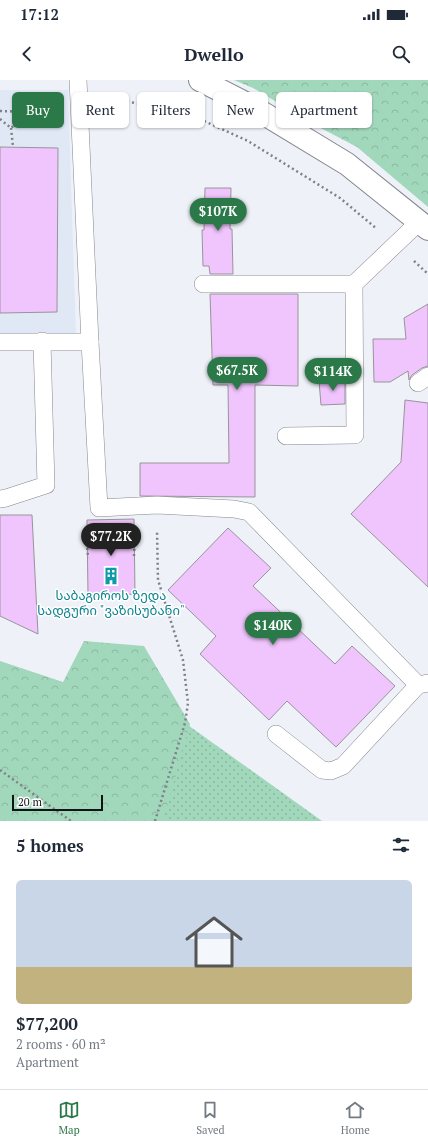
<!DOCTYPE html>
<meta charset="utf-8">
<style>
body{margin:0;font-family:"PT Serif","Noto Sans Georgian",serif;background:#f2f2f3;color:#1f2937;height:100vh;display:flex;flex-direction:column;font-size:15px;white-space:nowrap}
*{box-sizing:border-box;margin:0}
p{font-size:13px;color:#747a83}
.icon{flex:none;width:22px;height:22px;fill:none;stroke:currentColor;stroke-width:2;stroke-linecap:round;stroke-linejoin:round}
.map{position:relative;height:741px;overflow:hidden}
.side{display:flex;flex-direction:column;background:#fff;flex:1}
.side>*{flex:none}
.guide{position:absolute;left:12px;top:12px;width:404px;height:36px;display:flex;gap:8px}
.scale{position:absolute;left:12px;bottom:10px;width:91px;box-sizing:border-box;padding-left:4px;border:2px solid #111315;border-top:0;font-size:11px;line-height:14px;white-space:nowrap;color:#111315;-webkit-text-stroke:3px #fff;paint-order:stroke}
.price{position:absolute;translate:-50% -34px;padding:0 9px;border-radius:14px;background:#2b7949;color:#fff;font-size:13px;line-height:26px;filter:drop-shadow(0 1px 2px #0008)}
.price::after{content:'';position:absolute;left:50%;top:24px;width:12px;height:9px;margin-left:-6px;background:inherit;clip-path:polygon(0 0,100% 0,50% 100%)}
.price.on{background:#222;color:#fff}
ul{padding:0;list-style:none}
li{display:grid;align-content:center;gap:8px;height:212px;padding:0 16px}
li span{display:grid;place-items:center;height:124px;border-radius:6px;color:#555}
li>.icon{margin-inline-start:auto}
span .icon{width:72px;height:72px;fill:#fffc;stroke-width:1}
li b{font-size:17px}
h2{display:flex;justify-content:space-between;align-items:center;height:48px;padding:0 16px;font-size:17px}
.pill{padding:0 14px;border-radius:6px;background:#fff;box-shadow:0 1px 3px #0004;font-size:14px;line-height:36px}
.pill.on{background:#2b7949;color:#fff}
.status{display:flex;justify-content:space-between;align-items:center;height:28px;padding:0 20px;background:#fff;direction:ltr}
.status svg{height:11px;fill:currentColor}
header{display:flex;justify-content:space-between;align-items:center;height:52px;padding:0 16px;background:#fff;font-size:18px;font-weight:800}
.tabs{display:flex;justify-content:space-around;align-items:center;height:56px;border-top:1px solid #e0e1e3;background:#fff;font-size:11px;color:#747a83}
.tabs a{display:grid;justify-items:center;gap:2px}
.tabs .on{color:#2b7949}
.map>svg:first-child{display:block}
</style>
<div class="status"><b>17:12</b><svg viewBox="0 0 49 12"><path d="M0 12V9h3v3zM5 12V6h3v6zM10 12V3h3v9zM15 12V0h3v12zM26 1h20v11H26zM47 4h2v5h-2z"/></svg></div>
<header><svg class="icon" aria-label="back" viewBox="0 0 24 24"><path d="M15 5l-7 7 7 7"/></svg>Dwello<svg class="icon" aria-label="search" viewBox="0 0 24 24"><circle cx="10" cy="10" r="6"/><path d="M15 15l6 6"/></svg></header>
<div class="map">
<svg width="428" height="741" viewBox="0 0 428 741">
<defs>
<pattern id="grass-dots" width="8" height="8" patternUnits="userSpaceOnUse"><rect width="8" height="8" fill="#a1d7bb"/><path d="M2 2h.1M6 6h.1" fill="none" stroke="#8ab8a0" stroke-width="1.8" stroke-linecap="round"/></pattern>
<pattern id="forest-crowns" width="20" height="18" patternUnits="userSpaceOnUse"><rect width="20" height="18" fill="#a1d7bb"/><path d="M2 6a3 3 0 1 1 6 0M12 15a3 3 0 1 1 6 0" fill="none" stroke="#8ab8a0"/></pattern>
</defs>
<rect width="100%" height="100%" fill="#eef2f8"/>
<polygon fill="#e1e8f5" points="0,10 68,10 76,255 0,254"/>
<polygon fill="url(#grass-dots)" points="185,643 322,741 161,741"/>
<g fill="url(#forest-crowns)">
<polygon points="234,0 428,0 428,127 357,67 315,45 253,8"/>
<polygon points="84,561 144,566 190,644 163,741 0,741 0,581 63,602"/>
</g>
<g fill="#f0c4fc" stroke="#989499">
<polygon points="0,67 58,68 57,232 0,233"/>
<polygon points="205,108 231,108 230,149 232,149 233,194 210,194 209,186 203,186 202,150 204,150"/>
<polygon points="210,214 298,214 298,306 255,305 255,417 140,416 140,383 229,383 228,305 213,305"/>
<polygon points="428,224 428,286 422,288 412,295 409,300 408,291 390,302 374,302 373,259 406,259 404,238"/>
<polygon points="345,299 345,324 321,325 319,301"/>
<polygon points="405,320 428,323 428,507 351,434 401,382"/>
<polygon points="0,435 32,435 38,554 0,536"/>
<polygon points="134,439 135,514 88,516 87,440"/>
<polygon points="228,448 271,488 253,506 335,584 352,566 395,606 336,667 287,621 269,640 200,574 216,556 168,510"/>
</g>
<g fill="none" stroke-linecap="round" stroke-linejoin="round">
<g stroke="#84878c" stroke-width="18">
<g id="lane">
<polyline points="203,204 354,204"/>
<polyline points="0,262 90,262 78,0"/>
<polyline points="90,262 99,428 157,425 234,429 249,432 418,605 428,603"/>
<polyline points="418,303 428,296"/>
<polyline points="286,356 355,355 354,204 419,142"/>
<polyline points="0,419 6,418 46,405 42,261"/>
<polyline points="276,654 322,690 331,691 343,686 418,605"/>
</g>
</g>
<g stroke="#84878c" stroke-width="24">
<polyline id="secondary" points="200,0 253,27 347,84 428,149"/>
</g>
<g stroke="#7e8185" stroke-width="2.5" stroke-dasharray="2 3" stroke-linecap="butt">
<polyline points="103,20 106,18 182,31 248,61 340,118 377,149"/>
<polyline points="0,31 56,33"/>
<polyline points="0,39 11,48 30,32"/>
<polyline points="11,48 13,67"/>
<polyline points="414,181 428,194"/>
<polyline points="86,448 88,478"/>
<polyline points="134,476 135,451"/>
<polyline points="0,690 71,741"/>
<polyline points="155,741 185,643 188,623 183,580 158,500 157,450"/>
</g>
<use href="#lane" stroke="#fff" stroke-width="17"/>
<use href="#secondary" stroke="#fff" stroke-width="22"/>
</g>
<defs>
<g id="building-bare" transform="scale(1.38)"><path d="M-4-6H4V6H1V3H-1V6H-4ZM-2.5-4.3h1.7v1.8h-1.7ZM.8-4.3h1.7v1.8H.8ZM-2.5-1h1.7V.8h-1.7ZM.8-1h1.7V.8H.8Z" fill="#0f9aa8" stroke="#fff" stroke-width="2.5" paint-order="stroke"/></g>
</defs>
<g fill-rule="evenodd">
<use href="#building-bare" x="111" y="496"/>
</g>
<g text-anchor="middle" stroke-width="3" stroke-linejoin="round" paint-order="stroke">
<g font-size="13" fill="#0d838f" stroke="#fff">
<text x="111" y="520">საბაგიროს ზედა<tspan x="111" dy="15">სადგური "ვაზისუბანი"</tspan></text>
</g>
</g>
</svg>
<div class="scale">20 m</div>
<b class="price" style="left:218px;top:152px">$107K</b>
<b class="price" style="left:237px;top:311px">$67.5K</b>
<b class="price" style="left:333px;top:312px">$114K</b>
<b class="price on" style="left:111px;top:477px">$77.2K</b>
<b class="price" style="left:273px;top:566px">$140K</b>
<div class="guide">
<a class="pill on">Buy</a>
<a class="pill">Rent</a>
<a class="pill">Filters</a>
<a class="pill">New</a>
<a class="pill">Apartment</a>
</div>
</div>
<section class="side">
<h2>5 homes<svg class="icon" aria-label="filters" viewBox="0 0 24 24"><path d="M4 7h16M4 17h16"/><circle cx="9" cy="7" r="2"/><circle cx="15" cy="17" r="2"/></svg></h2>
<ul>
<li><span style="background:linear-gradient(#c9d6e8 70%,#c2b280 0)"><svg class="icon" aria-label="home" viewBox="0 0 24 24"><path d="M3 11l9-7 9 7M6 9v11h12V9"/></svg></span><div><b>$77,200</b><p>2 rooms · 60 m²</p><p>Apartment</p></div></li>
</ul>
</section>
<nav class="tabs">
<a class="on"><svg class="icon" aria-label="map" viewBox="0 0 24 24"><path d="M3 6l6-2 6 2 6-2v14l-6 2-6-2-6 2zM9 4v14M15 6v14"/></svg>Map</a>
<a><svg class="icon" aria-label="saved" viewBox="0 0 24 24"><path d="M7 4h10v16l-5-4-5 4z"/></svg>Saved</a>
<a><svg class="icon" aria-label="home" viewBox="0 0 24 24"><path d="M3 11l9-7 9 7M6 9v11h12V9"/></svg>Home</a>
</nav>
